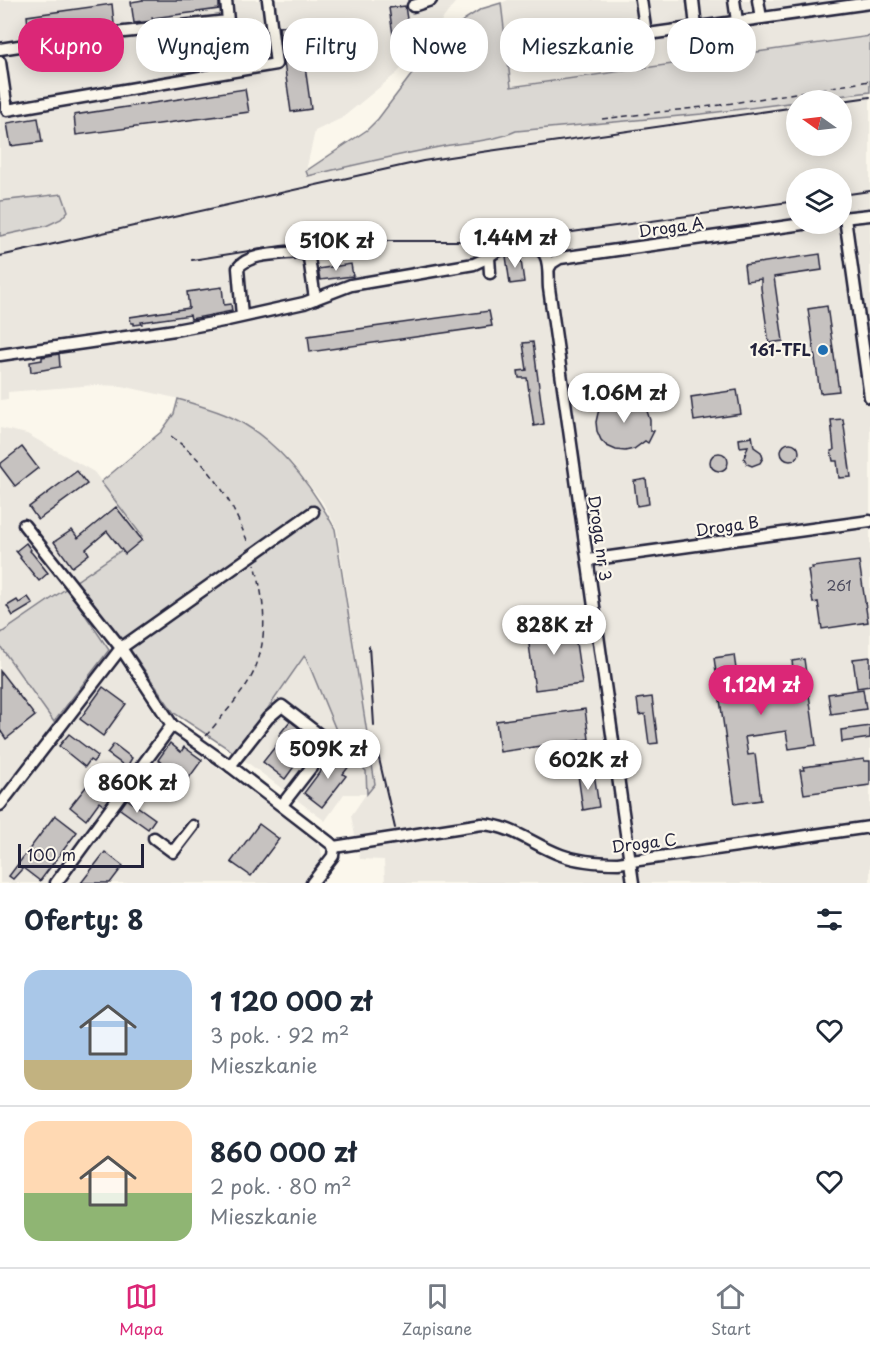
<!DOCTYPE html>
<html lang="pl">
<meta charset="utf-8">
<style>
body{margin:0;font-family:"Playpen Sans",sans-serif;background:#f6f6f7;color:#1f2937;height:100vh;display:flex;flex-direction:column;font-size:22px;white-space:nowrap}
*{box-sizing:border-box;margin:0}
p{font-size:20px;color:#747a83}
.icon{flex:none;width:33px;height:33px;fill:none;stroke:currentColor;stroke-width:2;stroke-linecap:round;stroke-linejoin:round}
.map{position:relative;height:883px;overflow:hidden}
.side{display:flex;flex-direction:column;background:#fff;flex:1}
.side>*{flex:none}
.guide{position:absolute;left:18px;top:18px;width:834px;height:54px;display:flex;gap:12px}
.needle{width:39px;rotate:284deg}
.buttons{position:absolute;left:786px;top:90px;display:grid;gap:12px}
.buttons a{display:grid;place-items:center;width:66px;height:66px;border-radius:50%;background:#fff;box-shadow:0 3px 15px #0003;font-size:30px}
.scale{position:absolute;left:18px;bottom:15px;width:126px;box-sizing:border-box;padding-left:6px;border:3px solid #22223b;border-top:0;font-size:16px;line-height:21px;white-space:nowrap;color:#22223b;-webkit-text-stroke:4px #fbf7ec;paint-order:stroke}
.price{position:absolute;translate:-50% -51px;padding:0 14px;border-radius:21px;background:#fff;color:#222;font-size:20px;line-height:39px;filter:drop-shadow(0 2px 3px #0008)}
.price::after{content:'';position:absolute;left:50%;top:36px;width:18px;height:14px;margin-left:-9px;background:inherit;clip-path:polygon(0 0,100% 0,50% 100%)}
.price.current{background:#db2777;color:#fff}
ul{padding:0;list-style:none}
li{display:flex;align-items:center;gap:18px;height:150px;padding:0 24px}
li+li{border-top:2px solid #e0e1e3}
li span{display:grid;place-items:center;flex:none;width:168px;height:120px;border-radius:18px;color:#555}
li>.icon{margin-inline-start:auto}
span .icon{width:72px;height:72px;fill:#fffc;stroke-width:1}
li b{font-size:26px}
h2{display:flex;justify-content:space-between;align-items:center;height:72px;padding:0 24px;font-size:26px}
.tag{padding:0 21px;border-radius:24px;background:#fff;box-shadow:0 3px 15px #0003;font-size:21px;line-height:54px}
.tag.current{background:#db2777;color:#fff}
.menu{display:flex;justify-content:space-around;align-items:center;height:84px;border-top:2px solid #e0e1e3;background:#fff;font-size:16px;color:#747a83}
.menu a{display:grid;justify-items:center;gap:3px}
.menu .current{color:#db2777}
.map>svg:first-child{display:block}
</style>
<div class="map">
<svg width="870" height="883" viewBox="0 0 870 883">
<rect width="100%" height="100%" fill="#fbf7ec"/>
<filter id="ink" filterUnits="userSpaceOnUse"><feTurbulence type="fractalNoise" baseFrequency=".0167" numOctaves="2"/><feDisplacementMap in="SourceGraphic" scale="12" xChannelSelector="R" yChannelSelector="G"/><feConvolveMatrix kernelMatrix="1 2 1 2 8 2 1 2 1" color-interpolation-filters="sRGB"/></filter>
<g filter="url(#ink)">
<g fill="#ebe7df" fill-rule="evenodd">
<path d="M 0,0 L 457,0 L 430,36 L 397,73 L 342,118 L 315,131 L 306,171 L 308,176 L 373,159 L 455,144 L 503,137 L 516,131 L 702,114 L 796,102 L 796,146 L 842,146 L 842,100 L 807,100 L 870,92 L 870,883 L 385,883 L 384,860 L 360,859 L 351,816 L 366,794 L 344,794 L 325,821 L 236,754 L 304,654 L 336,730 L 356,746 L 366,771 L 367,793 L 375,784 L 337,529 L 322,501 L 291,462 L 270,442 L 245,423 L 215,410 L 180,399 L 122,386 L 95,385 L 8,392 L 8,399 L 0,400 L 0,236 L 46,226 L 62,194 L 0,201 ZM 796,178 L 842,178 L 842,224 L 796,224 Z"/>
<polygon points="508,0 870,0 870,36 511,87 501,3"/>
<polygon points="0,428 27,434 94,472 143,536 0,634"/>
<polygon points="0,646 54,722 0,793"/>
<polygon points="118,658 162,726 320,844 323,860 306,883 0,883 0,814"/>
</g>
<g fill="#dbd8d3" stroke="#7e7d87" stroke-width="1.5">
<path d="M 501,3 L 511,87 L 870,36 L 870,92 L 807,100 L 796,100 L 796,102 L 702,114 L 516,131 C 492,142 469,141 444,146 C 398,155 353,165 308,176 L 306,171 L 367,130 L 378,119 L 424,58 L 444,36 L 465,19 L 481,9 Z"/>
<polygon points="62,194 68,211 61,219 46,226 0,236 0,201"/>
<path d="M 178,399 C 200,406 224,412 244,424 C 284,448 313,488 335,529 L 375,784 L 367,794 L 366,771 L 351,757 L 355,746 L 336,730 L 305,655 L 236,754 L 174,713 L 134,655 L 75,582 L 142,536 L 101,482 L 161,432 L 174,414 Z"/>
<polygon points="67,588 109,650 54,722 0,646 0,634"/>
</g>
<g fill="#c6c2c0" stroke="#22223b" stroke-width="1.5">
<polygon points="143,0 219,0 219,9 152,18 153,21 134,23 131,2"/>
<polygon points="112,4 114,24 29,36 27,16"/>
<polygon points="405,6 411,45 395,48 389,8"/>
<polygon points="299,24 311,109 291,112 279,27"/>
<polygon points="352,47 354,63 341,64 339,49"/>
<polygon points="245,89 249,112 76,135 74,115"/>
<polygon points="38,118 42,142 11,146 7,123"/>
<polygon points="520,253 524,282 510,284 506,256"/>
<polygon points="820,254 822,270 774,277 783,341 769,343 761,288 761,279 746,281 744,265"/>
<polygon points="351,264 353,276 320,280 318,269"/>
<polygon points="222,287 224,305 231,304 232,311 191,319 190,315 141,322 142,324 134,325 134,323 131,323 130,317 189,308 187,292"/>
<polygon points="827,306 839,391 820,393 808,309"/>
<polygon points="489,311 492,326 310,352 308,336"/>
<polygon points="533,342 544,424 534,426 527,378 519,378 518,371 527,370 523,343"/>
<polygon points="59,354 60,367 31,372 30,362 42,360 42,357"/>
<polygon points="737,390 741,414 694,421 691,397"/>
<polygon points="617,397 626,397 634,399 642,404 647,411 650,420 650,431 654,431 648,443 645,441 634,449 625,451 616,450 607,446 601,440 597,431 596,422 598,413 602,406 609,400"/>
<polygon points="843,419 851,477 839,478 837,461 833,461 831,451 834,450 831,420"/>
<polygon points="752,435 754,447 761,452 763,458 760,463 752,466 747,464 744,458 748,446 740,447 739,439 752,437"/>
<circle cx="790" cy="452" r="9"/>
<polygon points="22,447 38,468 15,486 0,466 0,464"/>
<circle cx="719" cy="462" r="9"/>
<polygon points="77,471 87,484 38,520 29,507"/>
<polygon points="646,479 649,504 637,506 634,481"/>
<polygon points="116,507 142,540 125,554 107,531 86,549 89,554 72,567 54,542 72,530 78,538"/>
<polygon points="26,543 31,550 30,551 32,553 48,573 39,581 20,558 21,557 16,551"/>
<polygon points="859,561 868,622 822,629 818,602 813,603 808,570 813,569 812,567"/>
<polygon points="28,597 33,604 13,616 7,606 17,600 19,603"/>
<polygon points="573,622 582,684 535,690 527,629"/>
<polygon points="734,655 737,676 793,668 792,661 804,659 816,745 789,749 786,731 745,737 748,755 755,754 761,800 735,804 714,658"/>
<polygon points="870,657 870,686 857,688 853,659"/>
<polygon points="0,671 35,716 6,739 0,730"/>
<polygon points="103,687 126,704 103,736 80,719"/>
<polygon points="863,689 866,709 831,714 828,694"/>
<polygon points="652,697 658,743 649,744 645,714 639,715 637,699"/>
<polygon points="585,709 589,739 500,752 496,721"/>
<polygon points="290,721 309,736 296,752 301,757 285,779 263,762 282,738 279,735"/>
<polygon points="870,726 870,738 842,742 841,730"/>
<polygon points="69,734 98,756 93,762 90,760 85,767 59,746"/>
<polygon points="170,743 181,752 184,747 202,760 186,782 158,760"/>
<polygon points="114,744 132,758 129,763 133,766 104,806 99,802 86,820 70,807 89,783 105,795 126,767 107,753"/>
<polygon points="334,753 350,765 343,774 346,776 322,807 304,793"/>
<polygon points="864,759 864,761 870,761 870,785 804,794 800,770 804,770 803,767"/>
<polygon points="147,771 168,787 161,796 141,780"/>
<polygon points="594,773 599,807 583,810 578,775"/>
<polygon points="127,799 155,819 148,829 120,809"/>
<polygon points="55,815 77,832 40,881 23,868 13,879 9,876"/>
<polygon points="259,824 279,839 251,876 231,862"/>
<polygon points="105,852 123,866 110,883 81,883"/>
</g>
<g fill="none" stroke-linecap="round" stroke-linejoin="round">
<g stroke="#22223b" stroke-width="15">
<g id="minor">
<polyline points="641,0 645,27 648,34 870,3"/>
<polyline points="693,0 696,27"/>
<polyline points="734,0 737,21"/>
<polyline points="758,0 761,18"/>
<polyline points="413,6 431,0"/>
<polyline points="0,49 77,37 228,21 226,0"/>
<polyline points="0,62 7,110 276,64 268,0"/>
<polyline points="842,218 870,215"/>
<polyline points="845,218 870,397"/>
<polyline points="549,268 552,263 560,258 803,224"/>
<path d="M 490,273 L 489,257 C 498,246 536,239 545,255 C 550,264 548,277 549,288 L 633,883"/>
<path d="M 242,316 L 238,268 C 249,253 279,254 297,252 L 304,254 L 309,258 L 315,299"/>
<polyline points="0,355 175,330 223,321 304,303 351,285 474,264 489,257"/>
<polyline points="24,525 121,648 313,512"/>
<polyline points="588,560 870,521"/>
<polyline points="230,766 268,718 282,706 330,743 282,805"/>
<polyline points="0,805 121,648 172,725 230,766 330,843 334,847 333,856 312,883"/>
<polyline points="154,838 173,852 193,826"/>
<path d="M 334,847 L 482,824 C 514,826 533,845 561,855 C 580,862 599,863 618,863 L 870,827"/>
<polyline points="56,883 172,725"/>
</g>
</g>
<g stroke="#22223b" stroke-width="1.5" stroke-dasharray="6 4.5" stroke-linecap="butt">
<polyline points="602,119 720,105 870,81"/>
<path d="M 171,436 C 214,469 229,496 249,545"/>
<path d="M 206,736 C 221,717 246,691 255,669 C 269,634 264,599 255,564"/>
</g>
<use href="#minor" stroke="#fbf7ec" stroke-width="10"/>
<g stroke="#22223b" stroke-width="2">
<polyline points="842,101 870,97"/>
<polyline points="842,195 870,191"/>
<polyline points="0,256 423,161 482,152 796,107"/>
<polyline points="192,260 281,246 331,241 507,241 796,201"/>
<polyline points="369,646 374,725"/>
<polyline points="377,750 395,828"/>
</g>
</g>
</g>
<circle fill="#1f6fb2" stroke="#fbf7ec" stroke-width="2" cx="823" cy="350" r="6"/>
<g text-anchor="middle" stroke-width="4.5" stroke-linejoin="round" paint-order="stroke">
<g font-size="14" fill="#4b4a5c">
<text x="839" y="591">261</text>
</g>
<g font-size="16" fill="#22223b" stroke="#fbf7ec">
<text transform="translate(671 227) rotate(-8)" y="6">Droga A</text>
<text transform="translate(727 526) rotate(-8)" y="6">Droga B</text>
<text transform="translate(600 538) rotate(82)" y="6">Droga nr 3</text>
<text transform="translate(644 843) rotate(-7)" y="6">Droga C</text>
</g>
<g font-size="16" font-weight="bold" fill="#22223b" stroke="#fbf7ec" text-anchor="end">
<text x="811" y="356">161-TFL</text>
</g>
</g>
</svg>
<div class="buttons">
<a><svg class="needle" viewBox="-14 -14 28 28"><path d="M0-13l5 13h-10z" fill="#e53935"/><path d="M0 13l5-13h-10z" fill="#747a83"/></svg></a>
<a><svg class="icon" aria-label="layers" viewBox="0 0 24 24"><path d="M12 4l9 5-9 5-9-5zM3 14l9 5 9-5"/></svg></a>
</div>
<div class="scale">100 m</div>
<b class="price" style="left:515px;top:269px">1.44M zł</b>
<b class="price" style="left:336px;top:272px">510K zł</b>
<b class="price" style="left:624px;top:424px">1.06M zł</b>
<b class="price" style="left:554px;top:656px">828K zł</b>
<b class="price current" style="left:761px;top:716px">1.12M zł</b>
<b class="price" style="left:328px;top:780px">509K zł</b>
<b class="price" style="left:588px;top:791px">602K zł</b>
<b class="price" style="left:137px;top:814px">860K zł</b>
<div class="guide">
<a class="tag current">Kupno</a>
<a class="tag">Wynajem</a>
<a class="tag">Filtry</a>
<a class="tag">Nowe</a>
<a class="tag">Mieszkanie</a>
<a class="tag">Dom</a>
</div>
</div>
<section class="side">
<h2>Oferty: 8<svg class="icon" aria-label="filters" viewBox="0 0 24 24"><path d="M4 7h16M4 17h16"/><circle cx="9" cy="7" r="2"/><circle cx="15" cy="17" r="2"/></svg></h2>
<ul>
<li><span style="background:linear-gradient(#a9c7e8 75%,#c2b280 0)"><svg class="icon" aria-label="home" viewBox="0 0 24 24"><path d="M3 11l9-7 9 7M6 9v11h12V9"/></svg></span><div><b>1 120 000 zł</b><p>3 pok. · 92 m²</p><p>Mieszkanie</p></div><svg class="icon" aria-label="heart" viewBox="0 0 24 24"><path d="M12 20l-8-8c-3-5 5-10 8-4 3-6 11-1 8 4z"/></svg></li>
<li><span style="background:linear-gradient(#ffd9b3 60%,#8fb573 0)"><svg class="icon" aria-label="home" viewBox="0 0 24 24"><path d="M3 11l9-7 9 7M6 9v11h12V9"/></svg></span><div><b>860 000 zł</b><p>2 pok. · 80 m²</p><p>Mieszkanie</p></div><svg class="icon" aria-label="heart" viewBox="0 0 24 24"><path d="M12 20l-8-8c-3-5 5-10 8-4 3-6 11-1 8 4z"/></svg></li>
</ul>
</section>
<nav class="menu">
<a class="current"><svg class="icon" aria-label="map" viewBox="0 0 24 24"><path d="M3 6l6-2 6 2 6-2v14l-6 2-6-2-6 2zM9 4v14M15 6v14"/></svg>Mapa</a>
<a><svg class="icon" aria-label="saved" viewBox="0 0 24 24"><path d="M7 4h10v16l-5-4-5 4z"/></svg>Zapisane</a>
<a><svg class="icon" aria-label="home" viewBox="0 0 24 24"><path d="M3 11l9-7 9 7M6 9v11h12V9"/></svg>Start</a>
</nav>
